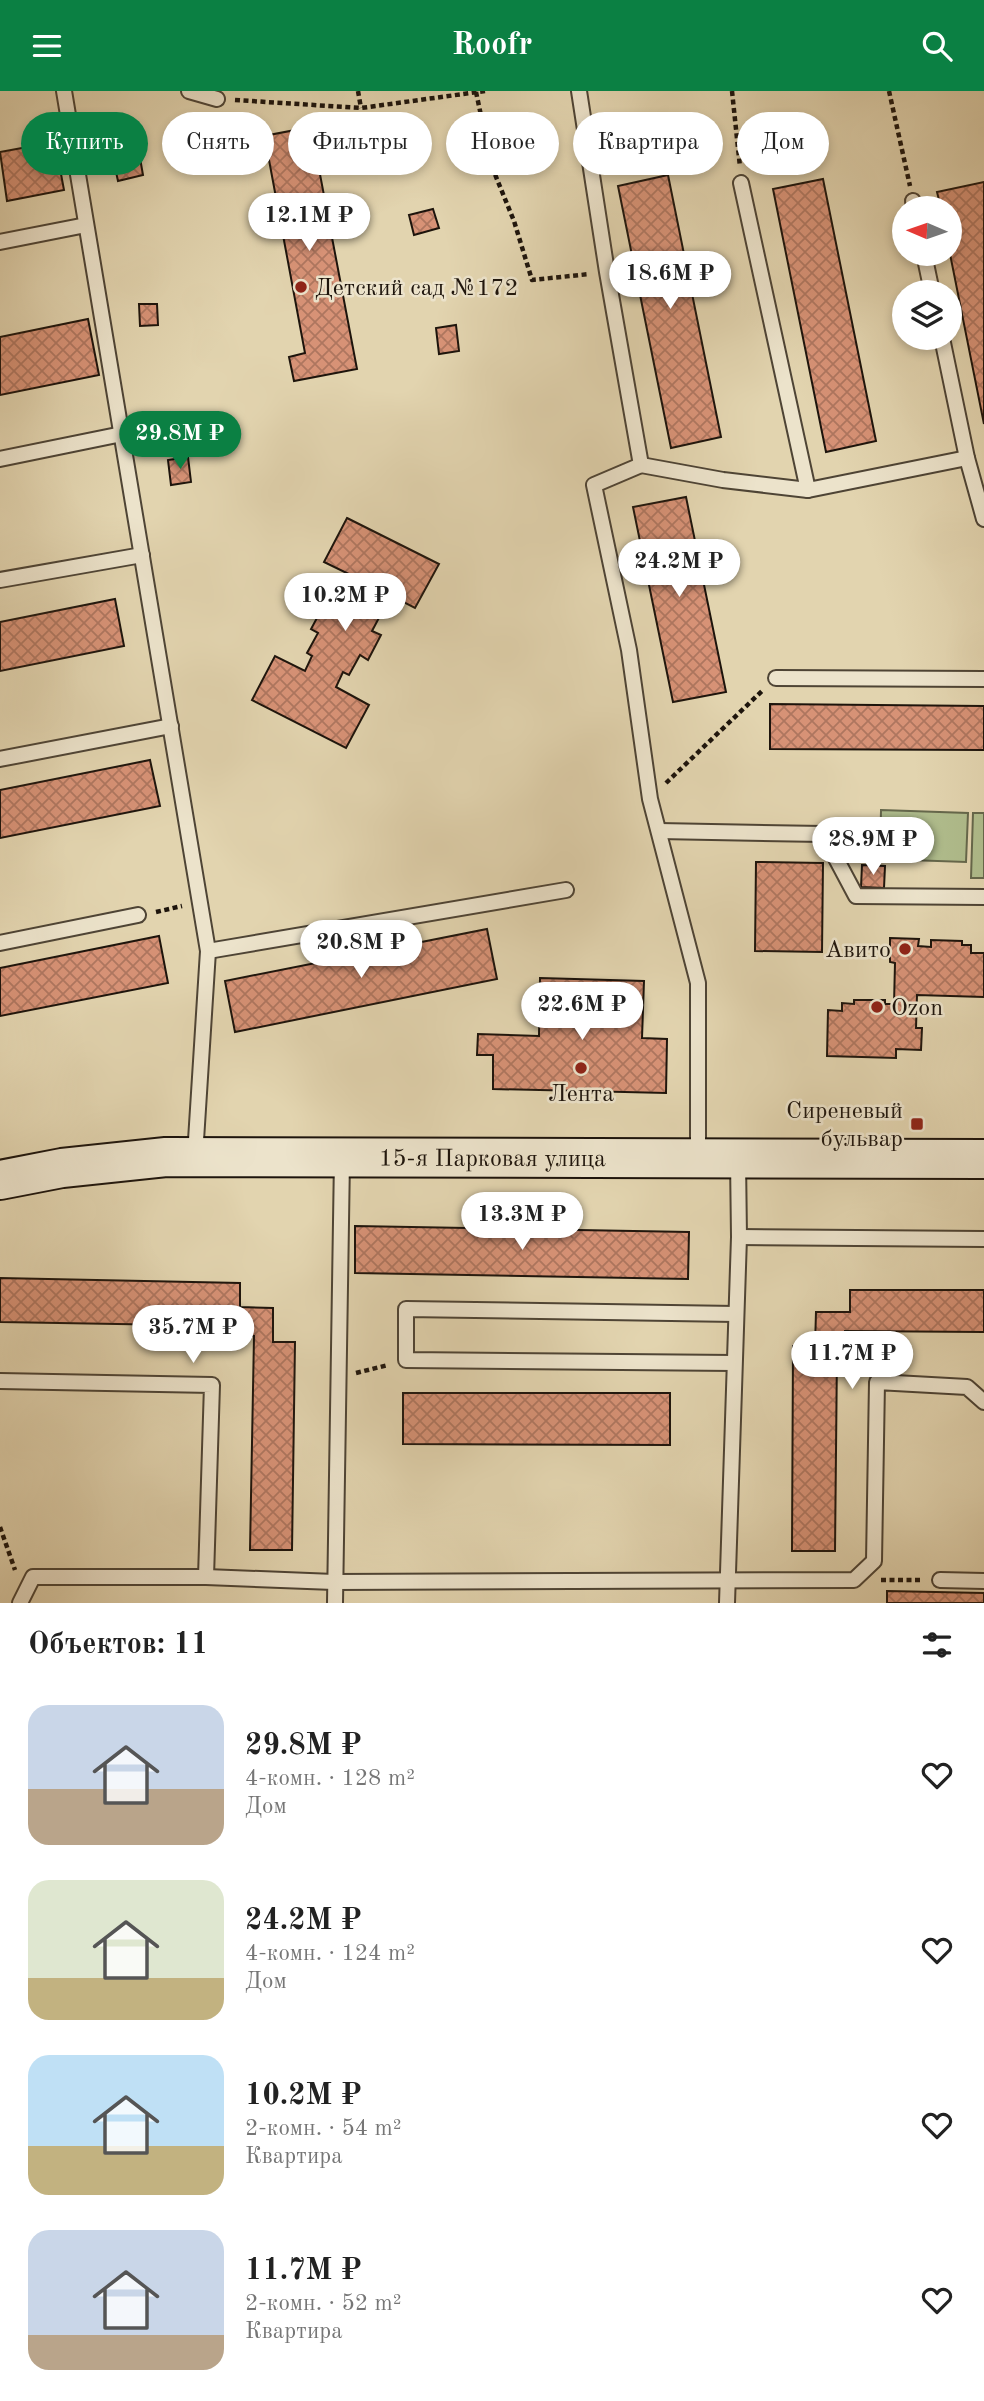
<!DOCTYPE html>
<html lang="ru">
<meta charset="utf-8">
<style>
body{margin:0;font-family:"Old Standard TT",serif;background:#f2f2f2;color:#222;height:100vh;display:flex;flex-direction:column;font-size:26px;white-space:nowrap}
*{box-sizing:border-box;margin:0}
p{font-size:23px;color:#767676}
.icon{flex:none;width:38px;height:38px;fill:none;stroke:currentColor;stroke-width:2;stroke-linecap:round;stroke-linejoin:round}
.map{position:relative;height:1512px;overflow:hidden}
.side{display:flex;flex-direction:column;background:#fff;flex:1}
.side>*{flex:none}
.hud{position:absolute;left:21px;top:21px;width:943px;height:63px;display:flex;gap:14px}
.needle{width:46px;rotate:272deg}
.controls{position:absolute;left:892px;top:105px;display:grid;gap:14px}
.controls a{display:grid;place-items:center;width:70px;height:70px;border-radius:50%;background:#fff;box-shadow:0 4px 10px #0003;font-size:35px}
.price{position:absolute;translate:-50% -60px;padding:0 16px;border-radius:24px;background:#fff;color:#222;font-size:23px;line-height:46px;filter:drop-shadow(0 2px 4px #0008)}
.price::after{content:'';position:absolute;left:50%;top:42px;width:21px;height:16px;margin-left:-10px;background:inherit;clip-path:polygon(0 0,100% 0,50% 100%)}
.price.selected{background:#0b8043;color:#fff}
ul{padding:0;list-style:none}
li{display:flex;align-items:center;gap:21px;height:175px;padding:0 28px}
li span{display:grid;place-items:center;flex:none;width:196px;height:140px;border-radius:21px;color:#555}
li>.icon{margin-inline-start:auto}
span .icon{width:84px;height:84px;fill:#fffc;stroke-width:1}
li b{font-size:30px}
h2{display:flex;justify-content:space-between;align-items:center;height:84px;padding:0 28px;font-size:30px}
.pill{padding:0 24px;border-radius:32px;background:#fff;box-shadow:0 4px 10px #0003;font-size:24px;line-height:63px}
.pill.selected{background:#0b8043;color:#fff}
header{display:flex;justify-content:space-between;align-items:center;height:91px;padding:0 28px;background:#0b8043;color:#fff;font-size:32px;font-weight:700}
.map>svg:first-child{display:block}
</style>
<header><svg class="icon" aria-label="menu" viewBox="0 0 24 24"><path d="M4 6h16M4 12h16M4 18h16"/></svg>Roofr<svg class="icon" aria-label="search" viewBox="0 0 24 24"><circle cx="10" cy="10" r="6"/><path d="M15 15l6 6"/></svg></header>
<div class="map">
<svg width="984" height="1512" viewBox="0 0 984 1512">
<defs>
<pattern id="building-cross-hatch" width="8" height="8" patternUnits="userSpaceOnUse" patternTransform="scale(1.75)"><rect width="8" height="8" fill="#d79276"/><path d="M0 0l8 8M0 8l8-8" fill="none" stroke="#ae765f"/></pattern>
</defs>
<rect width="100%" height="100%" fill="#e2d4af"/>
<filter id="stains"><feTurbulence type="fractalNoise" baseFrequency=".00286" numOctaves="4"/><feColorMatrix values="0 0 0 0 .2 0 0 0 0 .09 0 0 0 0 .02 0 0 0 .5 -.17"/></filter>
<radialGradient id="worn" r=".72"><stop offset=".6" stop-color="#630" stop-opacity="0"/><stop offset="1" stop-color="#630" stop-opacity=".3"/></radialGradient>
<g fill="#b0bd8d" stroke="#66684c" stroke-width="2">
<polygon points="881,719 968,722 966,771 880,768"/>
<polygon points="973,722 984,722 984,787 971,787"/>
</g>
<g fill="url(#building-cross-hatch)" stroke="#1d140c" stroke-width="2">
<polygon points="311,36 357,278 294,290 289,266 305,262 269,69 253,72 248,48"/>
<polygon points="55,51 64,99 7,110 0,61"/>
<polygon points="140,67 143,84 118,90 114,72"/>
<polygon points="668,84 721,346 671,357 618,95"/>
<polygon points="823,88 876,350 826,361 773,98"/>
<polygon points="984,91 984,333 950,163 950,117 941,117 937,101"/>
<polygon points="433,118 439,137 414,144 409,124"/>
<polygon points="139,213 157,213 158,234 140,235"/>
<polygon points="88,228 99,284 0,304 0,246"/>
<polygon points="456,234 459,260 439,263 436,237"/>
<polygon points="188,366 191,391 171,394 168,369"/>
<polygon points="686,406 726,601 673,611 633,416"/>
<polygon points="347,427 439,473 415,517 386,502 377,518 382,521 372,540 381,544 368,569 360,564 349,584 343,581 336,596 369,614 346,657 252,609 275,565 305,580 312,565 307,562 318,542 311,538 324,514 331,518 342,498 348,501 355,486 324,471"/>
<polygon points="115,508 124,555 0,580 0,531"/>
<polygon points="770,613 984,615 984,659 770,658"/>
<polygon points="150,669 160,715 0,747 0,699"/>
<polygon points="756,771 823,772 822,861 755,860"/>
<polygon points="862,774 885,775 884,797 861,796"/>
<polygon points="487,838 497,888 235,941 225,890"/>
<polygon points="159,845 168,892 0,925 0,877"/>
<polygon points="890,847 919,848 918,855 931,856 931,849 962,850 962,854 971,854 971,862 984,862 984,906 917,904 916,937 922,937 921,959 896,958 896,967 827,965 828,919 842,920 842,912 854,913 854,909 885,909 885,913 894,913 895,872 890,871"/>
<polygon points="540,887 644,890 642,947 667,948 666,1002 493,998 493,964 477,964 478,943 539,945"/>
<polygon points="355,1135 689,1141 688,1188 355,1182"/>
<polygon points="0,1187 240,1192 240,1216 273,1217 273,1251 295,1251 292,1459 250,1459 254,1245 234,1245 234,1235 0,1231"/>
<polygon points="850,1199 984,1199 984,1241 845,1240 845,1261 837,1261 835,1460 792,1460 793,1255 815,1255 816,1221 850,1221"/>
<polygon points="403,1302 670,1302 670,1354 403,1353"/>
<polygon points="887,1500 984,1502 984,1512 887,1512"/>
</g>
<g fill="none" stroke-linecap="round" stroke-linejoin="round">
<g stroke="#4e4435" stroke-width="18">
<g id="lane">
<polyline points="64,0 208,860 195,1065"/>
<polyline points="189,0 217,8"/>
<polyline points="579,0 607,181 641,374 594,394 629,559 650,708 698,892 698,1066"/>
<polyline points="741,92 808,399"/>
<polyline points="913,110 914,117"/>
<polyline points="0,151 86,134"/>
<polyline points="924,163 932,201"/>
<polyline points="942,247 967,367 984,428"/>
<polyline points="0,368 122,343"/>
<polyline points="641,374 723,389 808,399 967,367"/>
<polyline points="0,489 142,464"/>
<polyline points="776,587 984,588"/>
<polyline points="0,668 171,635"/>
<polyline points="659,740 823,743 856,805 984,806"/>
<polyline points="0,852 138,824"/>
<polyline points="208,860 566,799"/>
<polyline points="739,1146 984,1148"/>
<polyline points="734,1272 406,1269 406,1218 736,1223"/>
<polyline points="0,1290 212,1294 206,1486"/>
<polyline points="940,1489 984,1490"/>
<polyline points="20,1512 33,1486 206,1486 334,1491 854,1489 874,1470 877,1291 967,1296 984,1311"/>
<polyline points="335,1512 342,1068"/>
<polyline points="727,1512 739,1146 738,1069"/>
</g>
</g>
<g stroke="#1d140c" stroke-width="42">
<g id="secondary">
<path id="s1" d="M 0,1089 L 62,1077 L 166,1066 L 984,1068"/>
</g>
</g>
<g stroke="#1d140c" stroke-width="4.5" stroke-dasharray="5 3.5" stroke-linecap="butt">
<polyline points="358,0 361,17"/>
<polyline points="732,0 740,76"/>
<polyline points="889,0 910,95"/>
<polyline points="476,1 492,76 514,130 532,189 590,183"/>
<polyline points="235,9 361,17 485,0"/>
<polyline points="666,692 763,599"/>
<polyline points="156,821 182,815"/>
<polyline points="356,1282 388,1274"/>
<polyline points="0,1436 15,1479"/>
<polyline points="881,1489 922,1489"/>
</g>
<use href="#lane" stroke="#ece3cb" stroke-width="14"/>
<use href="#secondary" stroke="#ece3cb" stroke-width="38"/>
</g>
<g fill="#8f2418" stroke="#ece3cb" stroke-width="2.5">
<circle cx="301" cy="196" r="7"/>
<circle cx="905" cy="858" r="7"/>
<circle cx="877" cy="916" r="7"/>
<circle cx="581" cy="977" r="7"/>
<rect x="910" y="1026" width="14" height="14" rx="3.5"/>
</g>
<g text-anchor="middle" stroke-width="5" stroke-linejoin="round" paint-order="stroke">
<g font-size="24" fill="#1d140c" stroke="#ece3cb" text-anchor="start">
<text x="315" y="204">Детский сад №172</text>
<text x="891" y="866" text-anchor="end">Авито</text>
<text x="891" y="924">Ozon</text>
<text x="581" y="1010" text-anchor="middle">Лента</text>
<text x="903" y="1027" text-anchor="end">Сиреневый<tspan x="903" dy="28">бульвар</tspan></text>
</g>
<g font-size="24" fill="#1d140c" stroke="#ece3cb">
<text dy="8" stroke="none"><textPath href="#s1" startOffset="494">15-я Парковая улица</textPath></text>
</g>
</g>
<rect width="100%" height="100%" filter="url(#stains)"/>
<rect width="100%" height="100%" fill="url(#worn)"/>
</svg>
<div class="controls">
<a><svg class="needle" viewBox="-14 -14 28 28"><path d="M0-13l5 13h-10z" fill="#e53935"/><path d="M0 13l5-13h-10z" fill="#767676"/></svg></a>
<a><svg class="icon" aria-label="layers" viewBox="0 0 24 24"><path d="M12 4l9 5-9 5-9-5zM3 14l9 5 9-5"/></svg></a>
</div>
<b class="price" style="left:309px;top:162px">12.1M ₽</b>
<b class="price" style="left:670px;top:220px">18.6M ₽</b>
<b class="price selected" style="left:180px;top:380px">29.8M ₽</b>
<b class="price" style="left:679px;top:508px">24.2M ₽</b>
<b class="price" style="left:345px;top:542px">10.2M ₽</b>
<b class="price" style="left:873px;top:786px">28.9M ₽</b>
<b class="price" style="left:361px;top:889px">20.8M ₽</b>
<b class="price" style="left:582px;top:951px">22.6M ₽</b>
<b class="price" style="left:522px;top:1161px">13.3M ₽</b>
<b class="price" style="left:193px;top:1274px">35.7M ₽</b>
<b class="price" style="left:852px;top:1300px">11.7M ₽</b>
<div class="hud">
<a class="pill selected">Купить</a>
<a class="pill">Снять</a>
<a class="pill">Фильтры</a>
<a class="pill">Новое</a>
<a class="pill">Квартира</a>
<a class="pill">Дом</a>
</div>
</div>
<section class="side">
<h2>Объектов: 11<svg class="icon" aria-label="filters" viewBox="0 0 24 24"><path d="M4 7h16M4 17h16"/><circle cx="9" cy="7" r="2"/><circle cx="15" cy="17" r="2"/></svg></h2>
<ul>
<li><span style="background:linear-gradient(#c9d6e8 60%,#b9a48a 0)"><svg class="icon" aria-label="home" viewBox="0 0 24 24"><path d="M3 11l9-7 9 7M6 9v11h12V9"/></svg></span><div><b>29.8M ₽</b><p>4-комн. · 128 m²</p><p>Дом</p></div><svg class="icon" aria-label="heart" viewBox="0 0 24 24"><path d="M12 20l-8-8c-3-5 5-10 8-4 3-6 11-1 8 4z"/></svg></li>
<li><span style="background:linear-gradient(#dfe7d0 70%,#c2b280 0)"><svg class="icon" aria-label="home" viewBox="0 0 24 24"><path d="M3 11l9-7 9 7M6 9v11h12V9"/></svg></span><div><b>24.2M ₽</b><p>4-комн. · 124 m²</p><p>Дом</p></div><svg class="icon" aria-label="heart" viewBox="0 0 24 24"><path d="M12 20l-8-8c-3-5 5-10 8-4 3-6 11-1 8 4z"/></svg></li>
<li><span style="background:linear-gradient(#bfe0f5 65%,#c2b280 0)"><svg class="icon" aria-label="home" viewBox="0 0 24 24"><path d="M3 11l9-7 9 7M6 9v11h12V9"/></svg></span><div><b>10.2M ₽</b><p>2-комн. · 54 m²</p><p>Квартира</p></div><svg class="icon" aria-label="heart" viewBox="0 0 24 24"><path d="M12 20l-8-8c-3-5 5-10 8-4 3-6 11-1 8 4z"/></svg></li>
<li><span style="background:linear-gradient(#c9d6e8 75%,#b9a48a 0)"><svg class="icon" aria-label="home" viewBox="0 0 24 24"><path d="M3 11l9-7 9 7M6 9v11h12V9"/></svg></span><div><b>11.7M ₽</b><p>2-комн. · 52 m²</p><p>Квартира</p></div><svg class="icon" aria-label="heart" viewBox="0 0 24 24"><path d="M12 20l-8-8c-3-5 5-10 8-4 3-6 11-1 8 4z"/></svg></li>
</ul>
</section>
